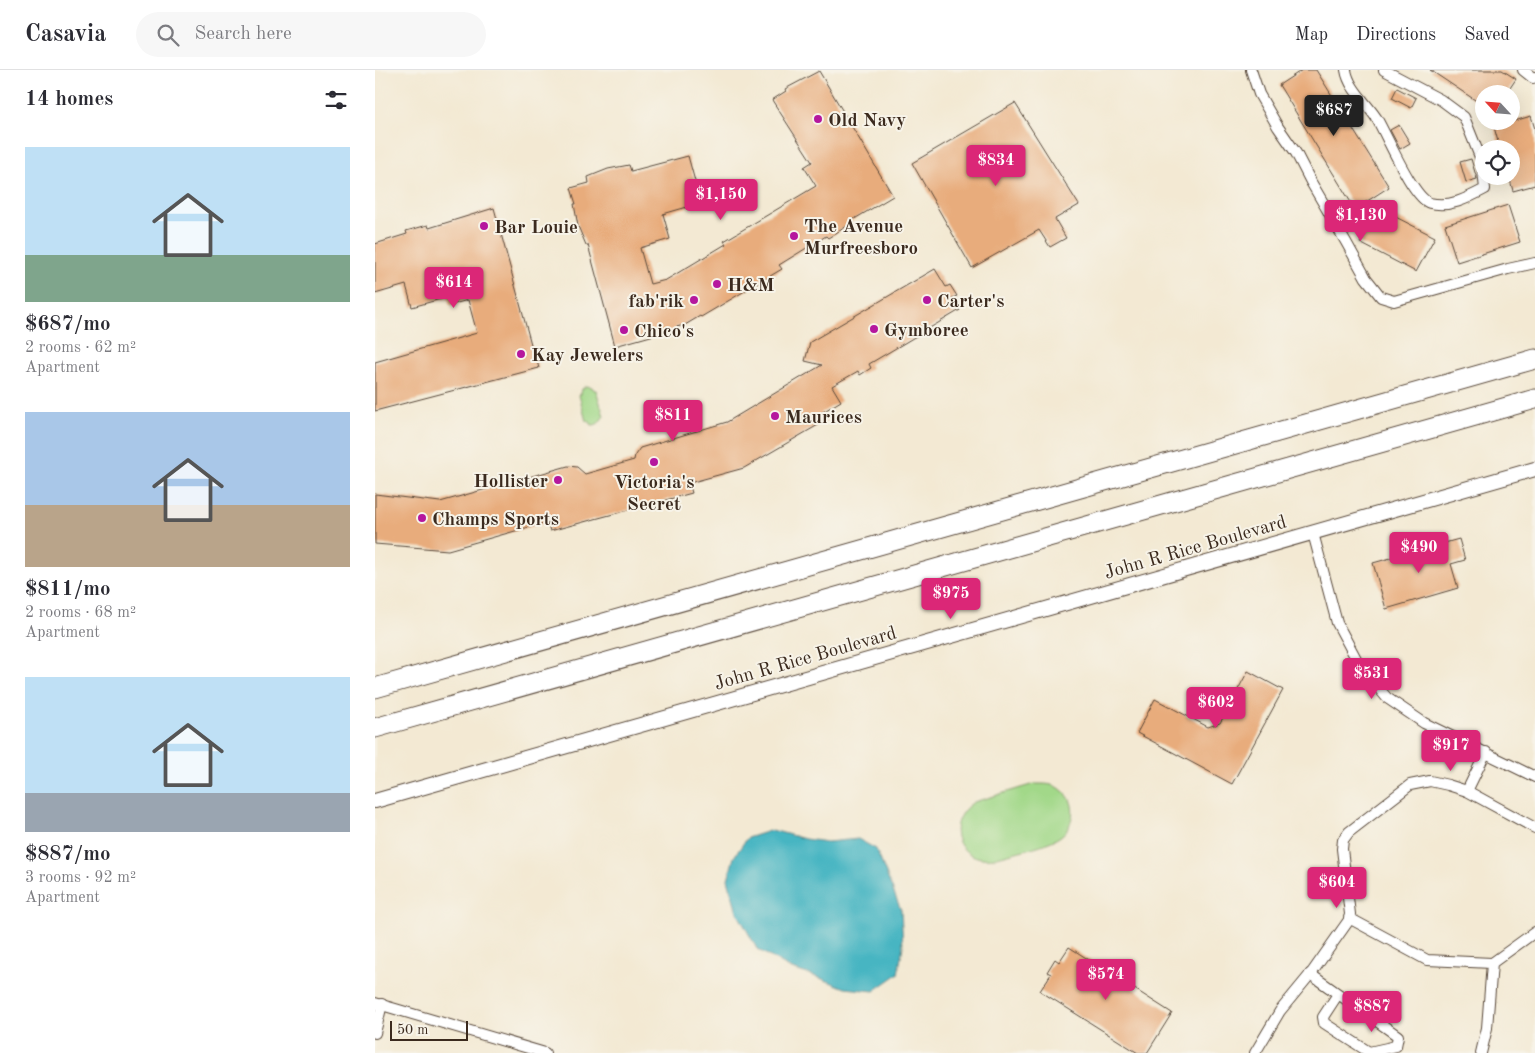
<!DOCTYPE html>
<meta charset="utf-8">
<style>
body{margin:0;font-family:"Old Standard TT",serif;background:#f7f7f7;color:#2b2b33;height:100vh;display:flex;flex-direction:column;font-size:19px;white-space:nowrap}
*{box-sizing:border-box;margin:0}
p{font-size:16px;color:#7c7c81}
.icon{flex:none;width:28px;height:28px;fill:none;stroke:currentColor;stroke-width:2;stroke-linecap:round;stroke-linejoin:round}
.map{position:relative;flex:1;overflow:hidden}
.panel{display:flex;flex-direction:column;background:#fff;width:375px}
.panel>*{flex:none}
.needle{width:32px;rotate:296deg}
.tools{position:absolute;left:1100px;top:15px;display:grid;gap:10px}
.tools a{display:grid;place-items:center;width:45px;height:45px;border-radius:50%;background:#fff;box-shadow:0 5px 20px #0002;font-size:25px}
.scale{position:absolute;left:15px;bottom:12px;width:78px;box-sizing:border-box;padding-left:5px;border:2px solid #3b2a1e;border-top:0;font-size:14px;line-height:18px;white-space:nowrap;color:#3b2a1e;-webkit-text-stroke:4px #f7f3e8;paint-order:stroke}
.price{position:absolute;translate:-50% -42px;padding:0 11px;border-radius:5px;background:#db2777;color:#fff;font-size:16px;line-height:32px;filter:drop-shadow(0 1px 2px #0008)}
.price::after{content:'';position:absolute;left:50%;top:30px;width:15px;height:11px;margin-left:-8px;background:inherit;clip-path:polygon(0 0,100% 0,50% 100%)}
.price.on{background:#222;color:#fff}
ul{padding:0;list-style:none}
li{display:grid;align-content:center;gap:10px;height:265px;padding:0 25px}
li span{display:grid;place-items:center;height:155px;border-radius:0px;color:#555}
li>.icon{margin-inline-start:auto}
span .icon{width:90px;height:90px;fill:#fffc;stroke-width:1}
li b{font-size:21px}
h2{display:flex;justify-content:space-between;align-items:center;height:60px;padding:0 25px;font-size:21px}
header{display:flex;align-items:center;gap:30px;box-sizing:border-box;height:70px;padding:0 25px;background:#fff;border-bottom:1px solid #e1e1e2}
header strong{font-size:24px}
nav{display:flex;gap:28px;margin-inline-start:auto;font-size:18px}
.search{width:350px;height:45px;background:#f7f7f7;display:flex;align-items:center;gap:12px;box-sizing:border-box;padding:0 18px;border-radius:28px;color:#7c7c81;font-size:19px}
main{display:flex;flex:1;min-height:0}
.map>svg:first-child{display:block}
</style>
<header>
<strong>Casavia</strong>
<div class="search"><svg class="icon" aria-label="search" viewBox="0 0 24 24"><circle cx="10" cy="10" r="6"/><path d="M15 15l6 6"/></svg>Search here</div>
<nav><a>Map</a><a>Directions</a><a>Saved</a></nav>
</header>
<main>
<section class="panel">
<h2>14 homes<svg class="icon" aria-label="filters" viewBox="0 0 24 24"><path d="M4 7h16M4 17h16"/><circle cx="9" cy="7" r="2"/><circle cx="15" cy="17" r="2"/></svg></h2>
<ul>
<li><span style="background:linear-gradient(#bfe0f5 70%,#7fa58c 0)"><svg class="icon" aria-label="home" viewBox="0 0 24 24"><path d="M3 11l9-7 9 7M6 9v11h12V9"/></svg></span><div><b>$687/mo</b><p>2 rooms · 62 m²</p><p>Apartment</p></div></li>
<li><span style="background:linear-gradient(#a9c7e8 60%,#b9a48a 0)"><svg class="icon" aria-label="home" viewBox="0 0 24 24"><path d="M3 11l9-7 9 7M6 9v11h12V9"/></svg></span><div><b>$811/mo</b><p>2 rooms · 68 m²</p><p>Apartment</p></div></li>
<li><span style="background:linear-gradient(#bfe0f5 75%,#9aa5b1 0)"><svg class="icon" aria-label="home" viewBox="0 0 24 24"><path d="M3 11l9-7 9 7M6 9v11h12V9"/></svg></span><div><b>$887/mo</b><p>3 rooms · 92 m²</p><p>Apartment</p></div></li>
</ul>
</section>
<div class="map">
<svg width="1160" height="983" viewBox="0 0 1160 983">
<rect width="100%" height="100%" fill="#f7f3e8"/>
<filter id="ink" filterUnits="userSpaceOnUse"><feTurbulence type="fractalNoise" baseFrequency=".02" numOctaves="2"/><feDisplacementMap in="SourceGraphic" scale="10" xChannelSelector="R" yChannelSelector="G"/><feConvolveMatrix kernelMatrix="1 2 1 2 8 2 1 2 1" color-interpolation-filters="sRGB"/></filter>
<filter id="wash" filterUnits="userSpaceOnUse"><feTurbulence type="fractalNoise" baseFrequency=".0096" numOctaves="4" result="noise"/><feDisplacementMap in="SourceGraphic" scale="20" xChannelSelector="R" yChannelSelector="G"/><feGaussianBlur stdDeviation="1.12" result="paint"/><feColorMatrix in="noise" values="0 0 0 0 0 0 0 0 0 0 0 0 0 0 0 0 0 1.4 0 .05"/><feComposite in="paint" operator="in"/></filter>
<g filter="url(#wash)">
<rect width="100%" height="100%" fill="#f3e9d3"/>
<g fill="#a2d889" stroke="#6e8154">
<path d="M 211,316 L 217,317 L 219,320 L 221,320 L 229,346 C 225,350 225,355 217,355 L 214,351 L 211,351 L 204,325 L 206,324 L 207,319 Z"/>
<path d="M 659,714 C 669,714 680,713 688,721 C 702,732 700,754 687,765 C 676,775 635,783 619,788 C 581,793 567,752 599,732 Z"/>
</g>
<polygon fill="#47b5c2" stroke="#417070" points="397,760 430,769 452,772 483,769 501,779 526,840 528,876 523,904 499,921 470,918 445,908 414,898 382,879 362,842 353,809 359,787 372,768"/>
<g id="blocks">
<g fill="#e8ac7b">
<polygon points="927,0 941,0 1014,117 980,139 904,15"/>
<polygon points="1055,0 1127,0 1141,9 1131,24 1109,24 1109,36"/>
<polygon points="444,1 518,126 476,151 477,153 453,168 451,166 404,195 407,199 326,247 325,246 310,255 301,257 301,259 240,276 213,175 211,175 203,156 199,134 201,134 196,118 214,113 213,107 233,99 254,95 256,101 313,86 326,133 288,144 295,169 265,178 275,214 291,210 351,174 349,171 441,116 429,97 437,92 397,30 411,21 410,19"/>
<polygon points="1022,18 1041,28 1036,38 1017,28"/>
<polygon points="640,33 704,135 680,149 691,168 675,177 664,160 597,198 537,93"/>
<polygon points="1156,46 1160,59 1160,115 1138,121 1134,106 1136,106 1136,79 1125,79 1119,57"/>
<polygon points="1024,55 1035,73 1025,79 1015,60"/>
<polygon points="1096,89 1102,109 1091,112 1085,92"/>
<polygon points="1133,135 1145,172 1082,192 1070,155"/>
<polygon points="119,138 157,278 158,278 164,298 0,341 0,292 102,263 93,230 75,235 73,227 37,237 31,215 0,224 0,174 32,164 31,161 53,155 54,158"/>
<polygon points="1003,138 1060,167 1041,202 985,173"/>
<polygon points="560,199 571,217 575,215 582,226 577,228 585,240 494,294 496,298 485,305 483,301 457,316 466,331 446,343 450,351 369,398 314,413 317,423 175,461 172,452 73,480 0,474 0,424 65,432 193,396 202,397 210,404 259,390 260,385 265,378 352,352 447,295 430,291 435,272"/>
<polygon points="1084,469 1090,490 1076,494 1083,518 1011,539 998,493"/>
<polygon points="873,601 908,620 857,714 762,663 780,629 833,657 845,653"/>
<polygon points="694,877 797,943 772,983 763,983 665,921 676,904 672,902 680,889 684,892"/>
</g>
</g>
</g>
<g filter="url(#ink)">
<use href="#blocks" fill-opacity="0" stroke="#574739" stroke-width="1"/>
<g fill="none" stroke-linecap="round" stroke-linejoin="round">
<g stroke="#574739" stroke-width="12">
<g id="street">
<polyline points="876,0 884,24 903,57 921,83 936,112 971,172 991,208 1006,227 1019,231 1133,199 1160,193"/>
<path d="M 971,0 C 974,19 992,33 1002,49 C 1012,66 1038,128 1055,133 C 1075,138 1093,128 1110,119 L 1107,92 L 1089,47 L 1066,30 L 1009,0"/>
<polyline points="1148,0 1158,8 1160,7"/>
<polyline points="938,463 962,553 985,596 1012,628 1049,653 1160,707"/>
<polyline points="1092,721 1160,758"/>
<polyline points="974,848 1052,890 1117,893"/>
<polyline points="935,904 1023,966 1021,976 994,982 949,953 948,947 963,924"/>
<polyline points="0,933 170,983"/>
<polyline points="0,963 7,934"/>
<polyline points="880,983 905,941 938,901 974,850 975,844 967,779 968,770 974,762 1035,715 1055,711 1073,715 1092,721 1111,682"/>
<polyline points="1106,983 1112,958 1117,893 1160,862"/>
</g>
</g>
<g stroke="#574739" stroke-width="16">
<polyline id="secondary" points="0,731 1160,399"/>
</g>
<g stroke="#574739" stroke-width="21">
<g id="highway">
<polyline points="0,618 1160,289"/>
<polyline points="0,658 1160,329"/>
</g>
</g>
<use href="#street" stroke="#fff" stroke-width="10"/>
<use href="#secondary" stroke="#fff" stroke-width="14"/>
<use href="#highway" stroke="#fff" stroke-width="19"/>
</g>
</g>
<g fill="#b5179e" stroke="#f7f3e8" stroke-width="2">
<circle cx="443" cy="49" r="5"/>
<circle cx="109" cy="156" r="5"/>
<circle cx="419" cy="166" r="5"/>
<circle cx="342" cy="214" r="5"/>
<circle cx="319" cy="230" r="5"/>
<circle cx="552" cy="230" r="5"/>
<circle cx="499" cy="259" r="5"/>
<circle cx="249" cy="260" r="5"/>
<circle cx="146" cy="284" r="5"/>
<circle cx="400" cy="346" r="5"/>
<circle cx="279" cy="392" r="5"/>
<circle cx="183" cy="410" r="5"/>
<circle cx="47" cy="448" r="5"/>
</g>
<g text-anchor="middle" stroke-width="4" stroke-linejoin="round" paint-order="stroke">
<g font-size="19" font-weight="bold" fill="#3b2a1e" stroke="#f7f3e8" text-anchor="start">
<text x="453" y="56">Old Navy</text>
<text x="429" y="162">The Avenue<tspan x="429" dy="22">Murfreesboro</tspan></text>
<text x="119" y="163">Bar Louie</text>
<text x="352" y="221">H&amp;M</text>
<text x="309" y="237" text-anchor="end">fab'rik</text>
<text x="562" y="237">Carter's</text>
<text x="509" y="266">Gymboree</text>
<text x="259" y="267">Chico's</text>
<text x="156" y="291">Kay Jewelers</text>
<text x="410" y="353">Maurices</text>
<text x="173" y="417" text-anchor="end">Hollister</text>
<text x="279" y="418" text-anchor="middle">Victoria's<tspan x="279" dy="22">Secret</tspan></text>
<text x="57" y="455">Champs Sports</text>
</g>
<g font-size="19" fill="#3b2a1e" stroke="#f7f3e8">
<text transform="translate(820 476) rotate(-16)" y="7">John R Rice Boulevard</text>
<text transform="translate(430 587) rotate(-16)" y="7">John R Rice Boulevard</text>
</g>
</g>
</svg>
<div class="tools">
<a><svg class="needle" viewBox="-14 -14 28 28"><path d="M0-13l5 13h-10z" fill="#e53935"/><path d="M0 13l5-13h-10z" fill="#7c7c81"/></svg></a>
<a><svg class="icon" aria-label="locate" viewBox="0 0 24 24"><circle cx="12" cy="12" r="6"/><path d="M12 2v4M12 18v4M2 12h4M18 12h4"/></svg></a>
</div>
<div class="scale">50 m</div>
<b class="price on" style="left:959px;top:67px">$687</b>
<b class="price" style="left:621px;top:117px">$834</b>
<b class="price" style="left:346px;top:151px">$1,150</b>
<b class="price" style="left:986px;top:172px">$1,130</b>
<b class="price" style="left:79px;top:239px">$614</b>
<b class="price" style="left:298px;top:372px">$811</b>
<b class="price" style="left:1044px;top:504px">$490</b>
<b class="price" style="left:576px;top:550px">$975</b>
<b class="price" style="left:997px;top:630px">$531</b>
<b class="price" style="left:841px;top:659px">$602</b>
<b class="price" style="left:1076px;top:702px">$917</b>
<b class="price" style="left:962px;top:839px">$604</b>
<b class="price" style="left:731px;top:931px">$574</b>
<b class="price" style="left:997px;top:963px">$887</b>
</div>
</main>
